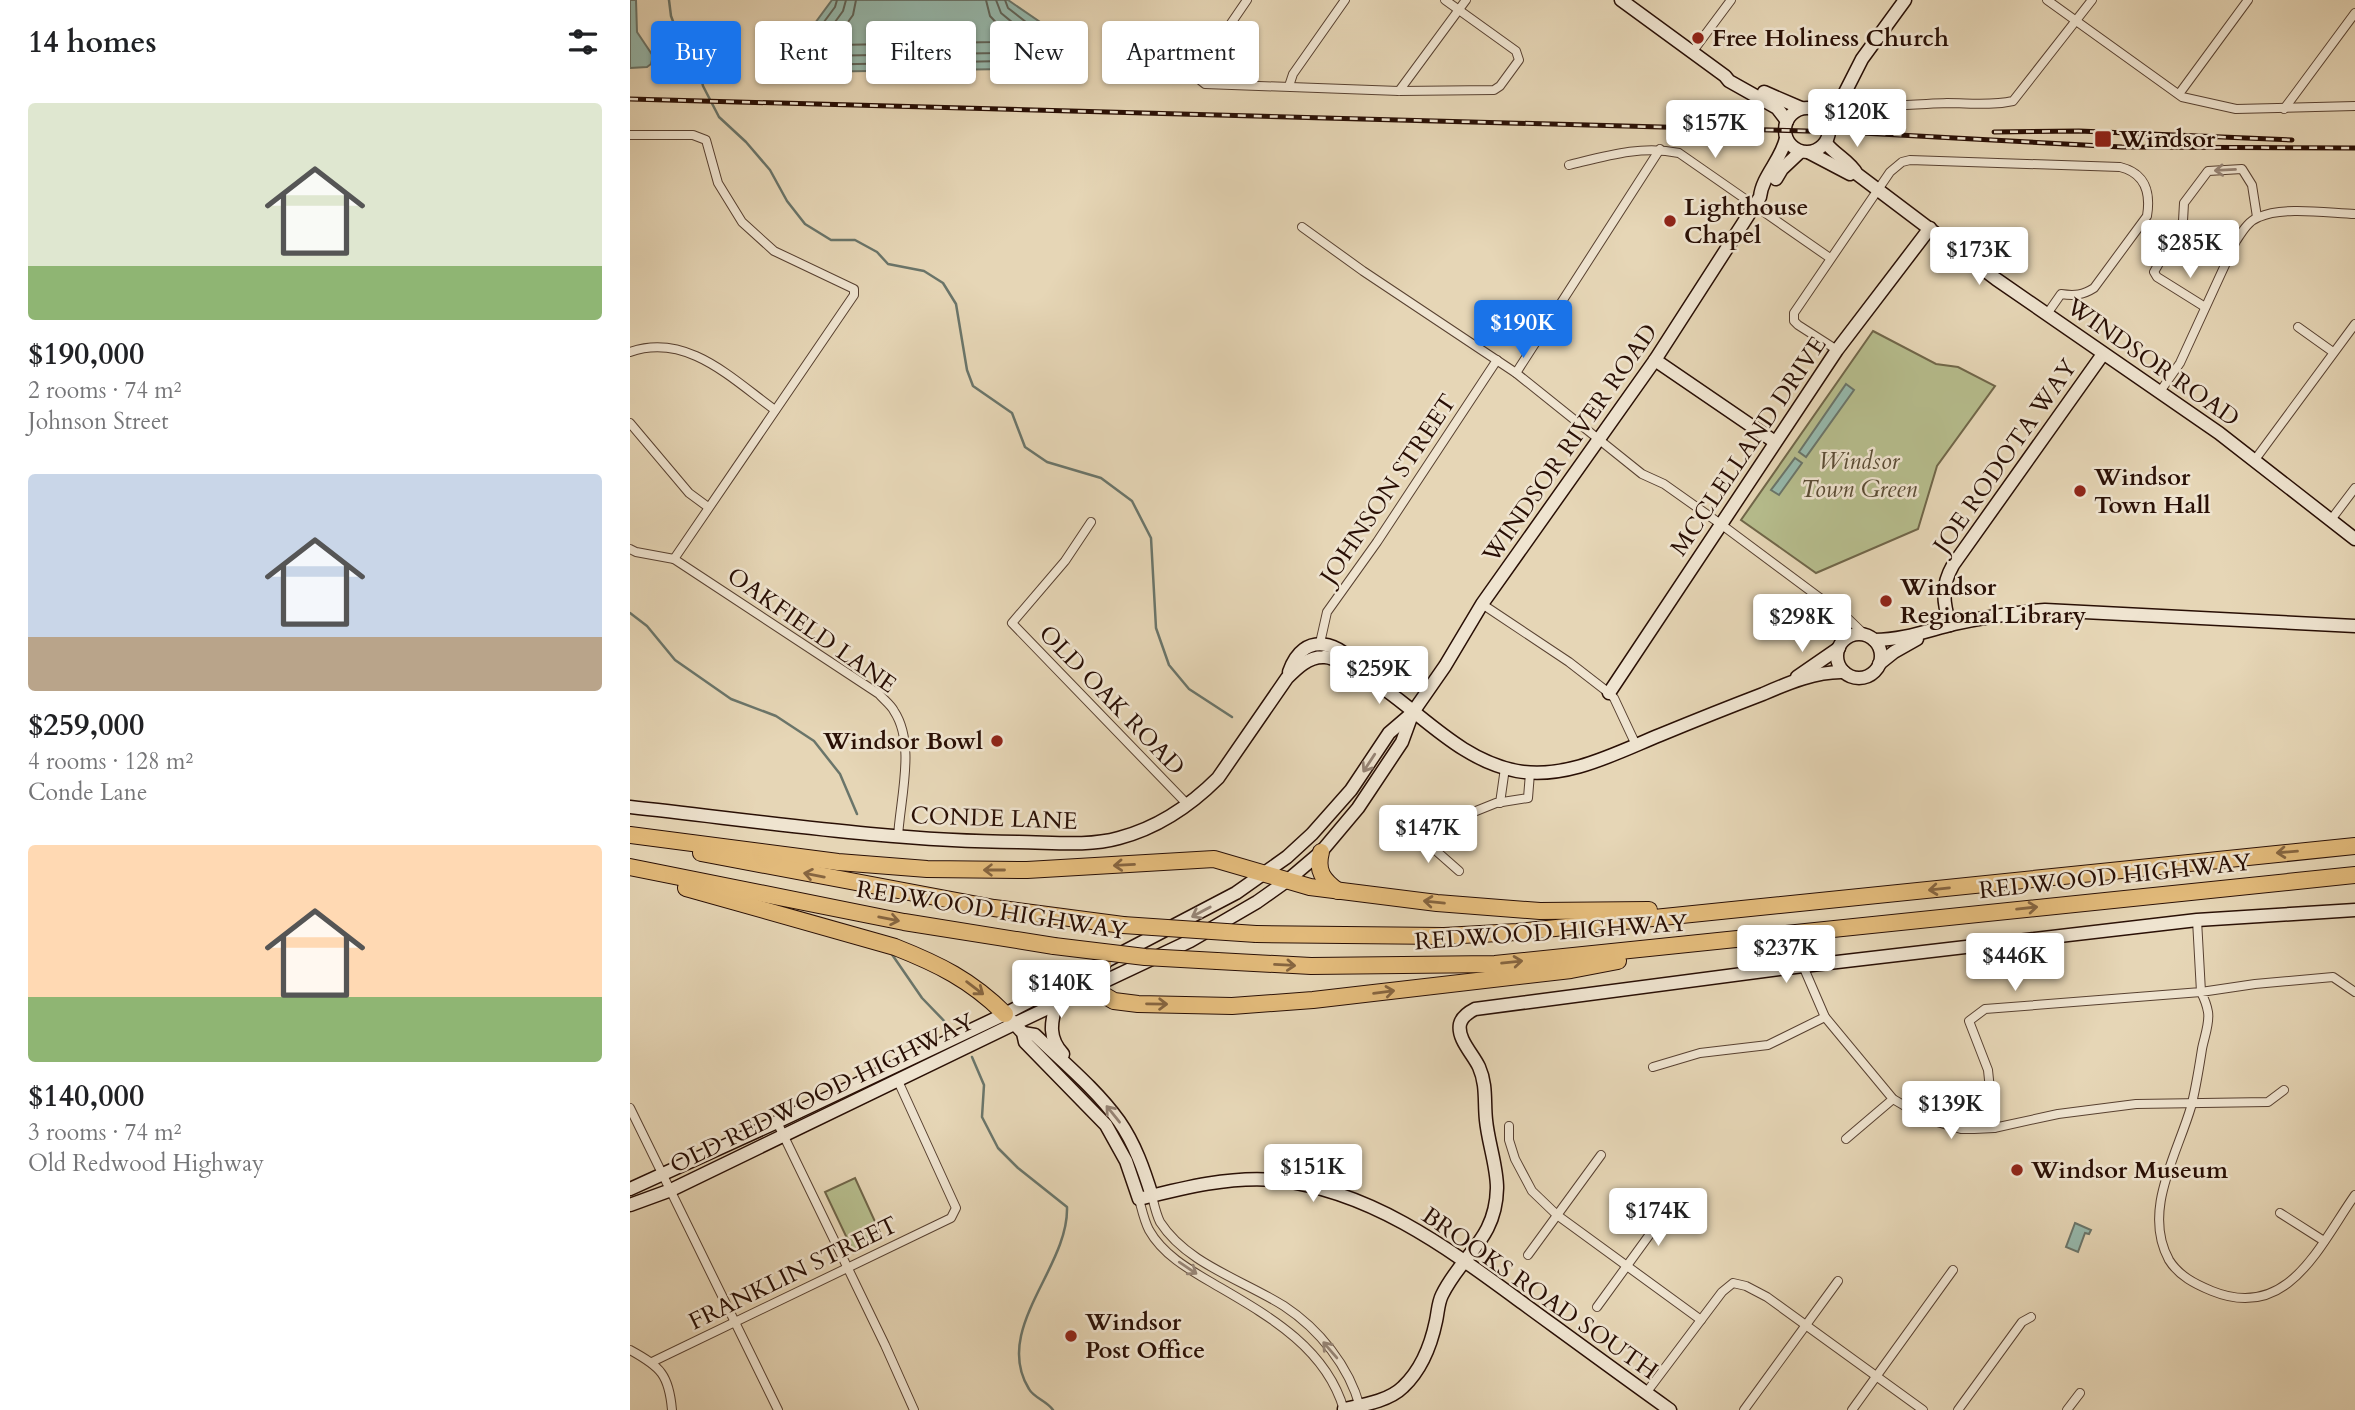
<!DOCTYPE html>
<meta charset="utf-8">
<style>
body{margin:0;font-family:Cardo,serif;background:#f6f6f6;color:#202124;height:100vh;display:flex;flex-direction:column;font-size:26px;white-space:nowrap}
*{box-sizing:border-box;margin:0}
p{font-size:23px;color:#757577}
.icon{flex:none;width:38px;height:38px;fill:none;stroke:currentColor;stroke-width:2;stroke-linecap:round;stroke-linejoin:round}
.map{position:relative;flex:1;overflow:hidden}
.panel{display:flex;flex-direction:column;background:#fff;width:630px}
.panel>*{flex:none}
.top-card{position:absolute;left:21px;top:21px;width:665px;height:63px;display:flex;gap:14px}
.price{position:absolute;translate:-50% -60px;padding:0 16px;border-radius:7px;background:#fff;color:#222;font-size:23px;line-height:46px;filter:drop-shadow(0 2px 4px #0008)}
.price::after{content:'';position:absolute;left:50%;top:42px;width:21px;height:16px;margin-left:-10px;background:inherit;clip-path:polygon(0 0,100% 0,50% 100%)}
.price.active{background:#1a73e8;color:#fff}
ul{padding:0;list-style:none}
li{display:grid;align-content:center;gap:14px;height:371px;padding:0 28px}
li span{display:grid;place-items:center;height:217px;border-radius:7px;color:#555}
li>.icon{margin-inline-start:auto}
span .icon{width:126px;height:126px;fill:#fffc;stroke-width:1}
li b{font-size:30px}
h2{display:flex;justify-content:space-between;align-items:center;height:84px;padding:0 28px;font-size:30px}
.tag{padding:0 24px;border-radius:7px;background:#fff;box-shadow:0 2px 5px #0004;font-size:24px;line-height:63px}
.tag.active{background:#1a73e8;color:#fff}
main{display:flex;flex:1;min-height:0}
.map>svg:first-child{display:block}
</style>
<main>
<section class="panel">
<h2>14 homes<svg class="icon" aria-label="filters" viewBox="0 0 24 24"><path d="M4 7h16M4 17h16"/><circle cx="9" cy="7" r="2"/><circle cx="15" cy="17" r="2"/></svg></h2>
<ul>
<li><span style="background:linear-gradient(#dfe7d0 75%,#8fb573 0)"><svg class="icon" aria-label="home" viewBox="0 0 24 24"><path d="M3 11l9-7 9 7M6 9v11h12V9"/></svg></span><div><b>$190,000</b><p>2 rooms · 74 m²</p><p>Johnson Street</p></div></li>
<li><span style="background:linear-gradient(#c9d6e8 75%,#b9a48a 0)"><svg class="icon" aria-label="home" viewBox="0 0 24 24"><path d="M3 11l9-7 9 7M6 9v11h12V9"/></svg></span><div><b>$259,000</b><p>4 rooms · 128 m²</p><p>Conde Lane</p></div></li>
<li><span style="background:linear-gradient(#ffd9b3 70%,#8fb573 0)"><svg class="icon" aria-label="home" viewBox="0 0 24 24"><path d="M3 11l9-7 9 7M6 9v11h12V9"/></svg></span><div><b>$140,000</b><p>3 rooms · 74 m²</p><p>Old Redwood Highway</p></div></li>
</ul>
</section>
<div class="map">
<svg width="1725" height="1410" viewBox="0 0 1725 1410">
<rect width="100%" height="100%" fill="#e6d6b6"/>
<filter id="stains"><feTurbulence type="fractalNoise" baseFrequency=".00286" numOctaves="4"/><feColorMatrix values="0 0 0 0 .2 0 0 0 0 .09 0 0 0 0 .02 0 0 0 .5 -.17"/></filter>
<radialGradient id="worn" r=".72"><stop offset=".6" stop-color="#630" stop-opacity="0"/><stop offset="1" stop-color="#630" stop-opacity=".3"/></radialGradient>
<g fill="#b6bd8d" stroke="#706649" stroke-width="2">
<polygon points="1243,331 1306,364 1328,367 1365,386 1307,466 1288,529 1186,573 1111,520"/>
<polygon points="225,1178 253,1239 224,1253 195,1192"/>
</g>
<g fill="#96b9ad" stroke="#6a756a" stroke-width="2">
<polygon points="0,0 6,0 7,32 23,56 21,64 17,67 0,68"/>
<polygon points="202,0 378,0 413,24 378,69 173,72 166,49"/>
<polygon points="1216,384 1224,390 1176,457 1169,452"/>
<polygon points="1165,458 1172,463 1149,495 1141,490"/>
<polygon points="1445,1223 1461,1230 1459,1234 1455,1233 1448,1252 1436,1247"/>
</g>
<g fill="none" stroke-linecap="round" stroke-linejoin="round">
<g stroke="#606459" stroke-width="2">
<polyline points="207,0 205,7 174,49 179,65 374,61 401,26 378,8 375,0"/>
<polyline points="216,0 213,11 184,51 185,56 369,53 389,28 371,13 366,0"/>
<polyline points="226,0 223,15 205,40 207,45 364,42 373,30 360,16 356,0"/>
</g>
<g stroke="#6a756a" stroke-width="2.5">
<polyline points="39,0 41,16 49,37 67,61 73,86 89,117 116,142 140,170 157,201 175,224 201,240 225,240 247,252 258,264 294,271 313,283 326,304 337,370 343,386 382,413 395,447 417,462 471,478 502,501 521,538 526,628 539,665 559,689 602,717"/>
<polyline points="0,613 17,626 45,660 101,699 146,716 184,741 210,774 227,814"/>
<polyline points="261,953 292,998 320,1027"/>
<path d="M 342,1057 L 354,1085 L 352,1117 L 368,1148 L 388,1168 L 437,1207 C 439,1268 362,1329 399,1389 C 404,1398 417,1401 423,1410"/>
</g>
<g stroke="#584131" stroke-width="10">
<g id="street">
<polyline points="617,0 565,76 575,84 769,91 864,90 870,86 889,60 886,51 815,0"/>
<polyline points="1417,0 1552,97 1606,109 1725,106"/>
<polyline points="1063,51 1101,0"/>
<polyline points="659,86 663,74 715,0"/>
<polyline points="769,91 836,0"/>
<polyline points="1549,94 1618,0"/>
<path d="M 1213,99 C 1245,109 1284,104 1317,103 C 1339,103 1361,106 1383,101 L 1462,0"/>
<polyline points="1654,109 1725,13"/>
<polyline points="0,135 63,135 76,140 88,183 112,222 144,251 224,289 224,295 44,559"/>
<path d="M 939,165 C 976,156 1011,145 1049,153 L 1200,258"/>
<polyline points="672,227 733,271 886,373 1012,474 1034,484 1092,525 1190,598 1209,610 1235,635"/>
<polyline points="1575,307 1527,277 1524,272 1553,221 1554,203 1578,171 1612,169 1622,185 1627,217"/>
<polyline points="1668,327 1703,352"/>
<path d="M 1207,350 L 1168,325 L 1164,321 L 1164,313 L 1260,172 L 1272,162 L 1280,160 L 1490,167 C 1515,173 1521,192 1517,216 L 1464,288 C 1453,295 1445,296 1431,294 L 1417,314"/>
<path d="M 0,352 C 57,332 102,379 145,410"/>
<polyline points="886,373 1030,149"/>
<path d="M 1529,393 L 1550,363 L 1606,241 C 1612,232 1618,221 1629,217 C 1653,206 1698,213 1725,214"/>
<polyline points="0,423 59,493 78,507"/>
<polyline points="1624,461 1725,324"/>
<polyline points="1700,521 1725,488"/>
<polyline points="461,522 435,561 382,623 558,805"/>
<path d="M 0,549 L 6,552 L 44,559 L 249,694 C 254,700 261,705 264,711 C 286,744 270,799 268,837"/>
<polyline points="852,604 939,662 979,693 984,698 1006,745"/>
<polyline points="1203,608 1210,626 1212,642"/>
<polyline points="690,643 697,612 747,542 867,360"/>
<polyline points="870,803 875,768"/>
<polyline points="787,834 829,871"/>
<polyline points="774,840 866,803 898,798 900,773"/>
<polyline points="1173,966 1195,1017 1263,1099 1297,1119 1331,1129 1344,1129 1364,1128 1428,1114 1506,1104 1638,1102 1654,1090"/>
<path d="M 1725,992 L 1703,977 L 1625,984 L 1571,992 C 1574,998 1577,1006 1578,1012 C 1580,1023 1574,1038 1572,1049 C 1569,1068 1566,1088 1561,1107 C 1547,1155 1512,1211 1539,1260 C 1549,1276 1565,1284 1582,1291 C 1658,1322 1689,1246 1725,1195"/>
<polyline points="1023,1067 1070,1053 1138,1045 1195,1017"/>
<polyline points="0,1108 148,1410"/>
<polyline points="147,1122 255,1345 284,1410"/>
<polyline points="879,1126 879,1140 885,1159 902,1191 927,1215 1071,1320"/>
<polyline points="1364,1128 1358,1070 1339,1021 1355,1009 1571,992 1567,920"/>
<polyline points="1216,1139 1263,1099"/>
<path d="M 522,1196 C 524,1204 526,1214 530,1222 C 557,1264 613,1280 654,1306 C 689,1329 719,1366 730,1407"/>
<path d="M 509,1199 C 512,1210 514,1220 519,1230 C 533,1255 560,1270 584,1284 C 637,1315 696,1347 714,1410"/>
<polyline points="1650,1213 1694,1241"/>
<polyline points="898,1255 971,1155"/>
<polyline points="967,1307 1036,1212"/>
<path d="M 0,1350 C 31,1367 39,1375 42,1410"/>
<polyline points="22,1362 321,1218 326,1208 268,1081"/>
<polyline points="1016,1393 1092,1292 1103,1283 1116,1286 1137,1297 1293,1410"/>
<polyline points="1114,1410 1208,1281"/>
<polyline points="1222,1410 1323,1270"/>
<polyline points="1328,1410 1392,1322 1401,1317"/>
<polyline points="1437,1410 1450,1393"/>
</g>
</g>
<g stroke="#290f05" stroke-width="15">
<g id="secondary">
<polyline points="991,0 1095,76 1099,81 1147,108 1157,121"/>
<polyline points="1134,92 1171,108"/>
<circle cx="1177" cy="130" r="22"/>
<polyline points="1199,124 1232,59 1275,0"/>
<path d="M 1196,143 C 1205,155 1220,161 1227,174 L 1366,279 L 1589,433 L 1725,539"/>
<polyline points="1180,153 1220,174"/>
<polyline points="1146,179 1152,169 1170,152"/>
<polyline points="1025,360 1145,442"/>
<path d="M 1320,625 C 1313,602 1311,586 1323,565 L 1473,354"/>
<circle cx="1229" cy="656" r="22"/>
<path d="M 1244,640 C 1273,640 1296,631 1324,624 C 1354,617 1383,613 1415,610 L 1725,626"/>
<polyline points="1249,664 1264,652 1287,639"/>
<path d="M 659,672 C 674,629 711,642 732,671"/>
<polyline points="1167,677 1209,648"/>
<polyline points="979,693 1207,350 1300,228"/>
<path d="M 0,807 C 129,821 258,841 388,842 C 420,842 457,847 489,838 C 527,828 560,806 588,778 L 657,678 C 667,668 678,657 693,657 C 704,656 712,665 721,669 C 780,697 820,758 887,771 C 936,780 986,753 1030,735 C 1064,721 1099,707 1133,694 C 1158,683 1187,671 1214,672"/>
<path d="M 426,1004 C 421,1023 418,1038 433,1054"/>
<path d="M 380,1019 L 393,1033 L 395,1042 L 476,1125 L 496,1161 L 509,1199 C 553,1188 600,1176 645,1180 C 741,1190 819,1249 894,1304 C 942,1339 991,1375 1040,1410"/>
<path d="M 393,1033 L 405,1035 C 433,1062 466,1089 489,1121 C 505,1144 514,1170 522,1196"/>
<polyline points="0,1189 147,1122 375,1014 606,893 657,857 682,834 721,790 759,733 780,715"/>
<path d="M 0,1205 L 41,1190 L 384,1024 L 560,941 L 627,902 L 658,880 L 691,852 L 728,808 L 772,742 L 783,712 L 815,666 L 852,604 L 1025,360 L 1130,197 C 1132,176 1152,159 1156,138"/>
<path d="M 714,1409 C 733,1405 759,1401 773,1387 C 791,1370 801,1345 806,1321 C 808,1312 808,1303 812,1295 C 832,1254 866,1240 867,1188 C 867,1166 858,1142 856,1120 C 854,1102 857,1085 849,1067 C 843,1054 827,1039 830,1024 C 832,1016 839,1012 845,1009 L 1173,966 L 1567,920 L 1725,910"/>
</g>
</g>
<g stroke="#290f05" stroke-width="18">
<g id="highway">
<polyline points="0,835 208,862 297,869 397,870 584,859 680,887 807,903 910,911 1019,910"/>
<path d="M 691,852 C 686,871 693,880 708,891"/>
<polyline points="71,853 364,908 493,925"/>
<polyline points="0,867 274,922 424,946"/>
<path d="M 56,888 L 265,947 C 308,964 341,980 375,1014"/>
<polyline points="626,934 814,936 887,932 1725,846"/>
<polyline points="587,961 681,966 865,964 1725,875"/>
<polyline points="473,963 465,986 472,994 484,1001 508,1004 602,1006 683,1000 941,970 988,961"/>
</g>
</g>
<use href="#street" stroke="#efe4d0" stroke-width="8"/>
<use href="#secondary" stroke="#efe4d0" stroke-width="12"/>
<use href="#highway" stroke="#e3bb7b" stroke-width="16"/>
<g stroke="#290f05" stroke-width="5">
<g id="rail">
<polyline points="0,99 1213,132 1492,147 1725,148"/>
<polyline points="1364,132 1449,131 1662,140"/>
</g>
</g>
<use href="#rail" stroke="#efe4d0" stroke-width="2.5" stroke-dasharray="8" stroke-linecap="butt"/>
<g stroke="#290f05" stroke-width="18" stroke-linecap="butt">
<g id="highway-bridge">
<polyline points="493,925 626,934"/>
<polyline points="424,946 515,957 587,961"/>
</g>
</g>
<use href="#highway-bridge" stroke="#e3bb7b" stroke-width="16"/>
</g>
<defs><path id="oneway-shaft" d="M-6 0H5M1.5-3L5.5 0L1.5 3" fill="none" stroke-width="1.6" stroke-linecap="round" stroke-linejoin="round" transform="scale(1.75)"/></defs>
<g stroke="#968475">
<use href="#oneway-shaft" transform="translate(1595 170) rotate(177)"/>
<use href="#oneway-shaft" transform="translate(739 763) rotate(123)"/>
<use href="#oneway-shaft" transform="translate(571 912) rotate(152)"/>
<use href="#oneway-shaft" transform="translate(483 1114) rotate(-129)"/>
<use href="#oneway-shaft" transform="translate(558 1268) rotate(34)"/>
<use href="#oneway-shaft" transform="translate(700 1350) rotate(-131)"/>
</g>
<g stroke="#866540">
<use href="#oneway-shaft" transform="translate(1657 852) rotate(175)"/>
<use href="#oneway-shaft" transform="translate(494 865) rotate(177)"/>
<use href="#oneway-shaft" transform="translate(364 870) rotate(-180)"/>
<use href="#oneway-shaft" transform="translate(184 875) rotate(-169)"/>
<use href="#oneway-shaft" transform="translate(1309 889) rotate(174)"/>
<use href="#oneway-shaft" transform="translate(804 902) rotate(-174)"/>
<use href="#oneway-shaft" transform="translate(1397 908) rotate(-6)"/>
<use href="#oneway-shaft" transform="translate(259 919) rotate(11)"/>
<use href="#oneway-shaft" transform="translate(882 962) rotate(-6)"/>
<use href="#oneway-shaft" transform="translate(655 965) rotate(3)"/>
<use href="#oneway-shaft" transform="translate(345 988) rotate(37)"/>
<use href="#oneway-shaft" transform="translate(754 992) rotate(-7)"/>
<use href="#oneway-shaft" transform="translate(527 1004) rotate(1)"/>
</g>
<g fill="#8f2418" stroke="#efe4d0" stroke-width="2.5">
<circle cx="1068" cy="38" r="7"/>
<rect x="1464" y="130" width="18" height="18" rx="3.5"/>
<circle cx="1040" cy="221" r="7"/>
<circle cx="1450" cy="491" r="7"/>
<circle cx="1256" cy="601" r="7"/>
<circle cx="367" cy="741" r="7"/>
<circle cx="1387" cy="1170" r="7"/>
<circle cx="441" cy="1336" r="7"/>
</g>
<g text-anchor="middle" stroke-width="5" stroke-linejoin="round" paint-order="stroke">
<g font-size="24" font-weight="bold" fill="#290f05" stroke="#efe4d0" text-anchor="start">
<text x="1082" y="46">Free Holiness Church</text>
<text x="1489" y="147">Windsor</text>
<text x="1054" y="215">Lighthouse<tspan x="1054" dy="28">Chapel</tspan></text>
<text x="1464" y="485">Windsor<tspan x="1464" dy="28">Town Hall</tspan></text>
<text x="1270" y="595">Windsor<tspan x="1270" dy="28">Regional Library</tspan></text>
<text x="353" y="749" text-anchor="end">Windsor Bowl</text>
<text x="1401" y="1178">Windsor Museum</text>
<text x="455" y="1330">Windsor<tspan x="455" dy="28">Post Office</tspan></text>
</g>
<g font-size="24" fill="#290f05" stroke="#efe4d0">
<text transform="translate(1523 362) rotate(35)" y="8">WINDSOR ROAD</text>
<text transform="translate(940 443) rotate(-55)" y="8">WINDSOR RIVER ROAD</text>
<text transform="translate(1118 446) rotate(-56)" y="8">MCCLELLAND DRIVE</text>
<text transform="translate(1375 456) rotate(-55)" y="8">JOE RODOTA WAY</text>
<text transform="translate(758 489) rotate(-56)" y="8">JOHNSON STREET</text>
<text transform="translate(182 630) rotate(35)" y="8">OAKFIELD LANE</text>
<text transform="translate(482 700) rotate(46)" y="8">OLD OAK ROAD</text>
<text transform="translate(364 818) rotate(2)" y="8">CONDE LANE</text>
<text transform="translate(1485 876) rotate(-6)" y="8">REDWOOD HIGHWAY</text>
<text transform="translate(362 910) rotate(9)" y="8">REDWOOD HIGHWAY</text>
<text transform="translate(921 932) rotate(-4)" y="8">REDWOOD HIGHWAY</text>
<text transform="translate(192 1093) rotate(-26)" y="8">OLD REDWOOD HIGHWAY</text>
<text transform="translate(163 1273) rotate(-26)" y="8">FRANKLIN STREET</text>
<text transform="translate(910 1293) rotate(35)" y="8">BROOKS ROAD SOUTH</text>
</g>
<g font-size="24" font-style="italic" fill="#5a4c35" stroke="#efe4d0">
<text x="1229" y="469">Windsor<tspan x="1229" dy="28">Town Green</tspan></text>
</g>
</g>
<rect width="100%" height="100%" filter="url(#stains)"/>
<rect width="100%" height="100%" fill="url(#worn)"/>
</svg>
<b class="price" style="left:1227px;top:149px">$120K</b>
<b class="price" style="left:1085px;top:160px">$157K</b>
<b class="price" style="left:1560px;top:280px">$285K</b>
<b class="price" style="left:1349px;top:287px">$173K</b>
<b class="price active" style="left:893px;top:360px">$190K</b>
<b class="price" style="left:1172px;top:654px">$298K</b>
<b class="price" style="left:749px;top:706px">$259K</b>
<b class="price" style="left:798px;top:865px">$147K</b>
<b class="price" style="left:1156px;top:985px">$237K</b>
<b class="price" style="left:1385px;top:993px">$446K</b>
<b class="price" style="left:431px;top:1020px">$140K</b>
<b class="price" style="left:1321px;top:1141px">$139K</b>
<b class="price" style="left:683px;top:1204px">$151K</b>
<b class="price" style="left:1028px;top:1248px">$174K</b>
<div class="top-card">
<a class="tag active">Buy</a>
<a class="tag">Rent</a>
<a class="tag">Filters</a>
<a class="tag">New</a>
<a class="tag">Apartment</a>
</div>
</div>
</main>
